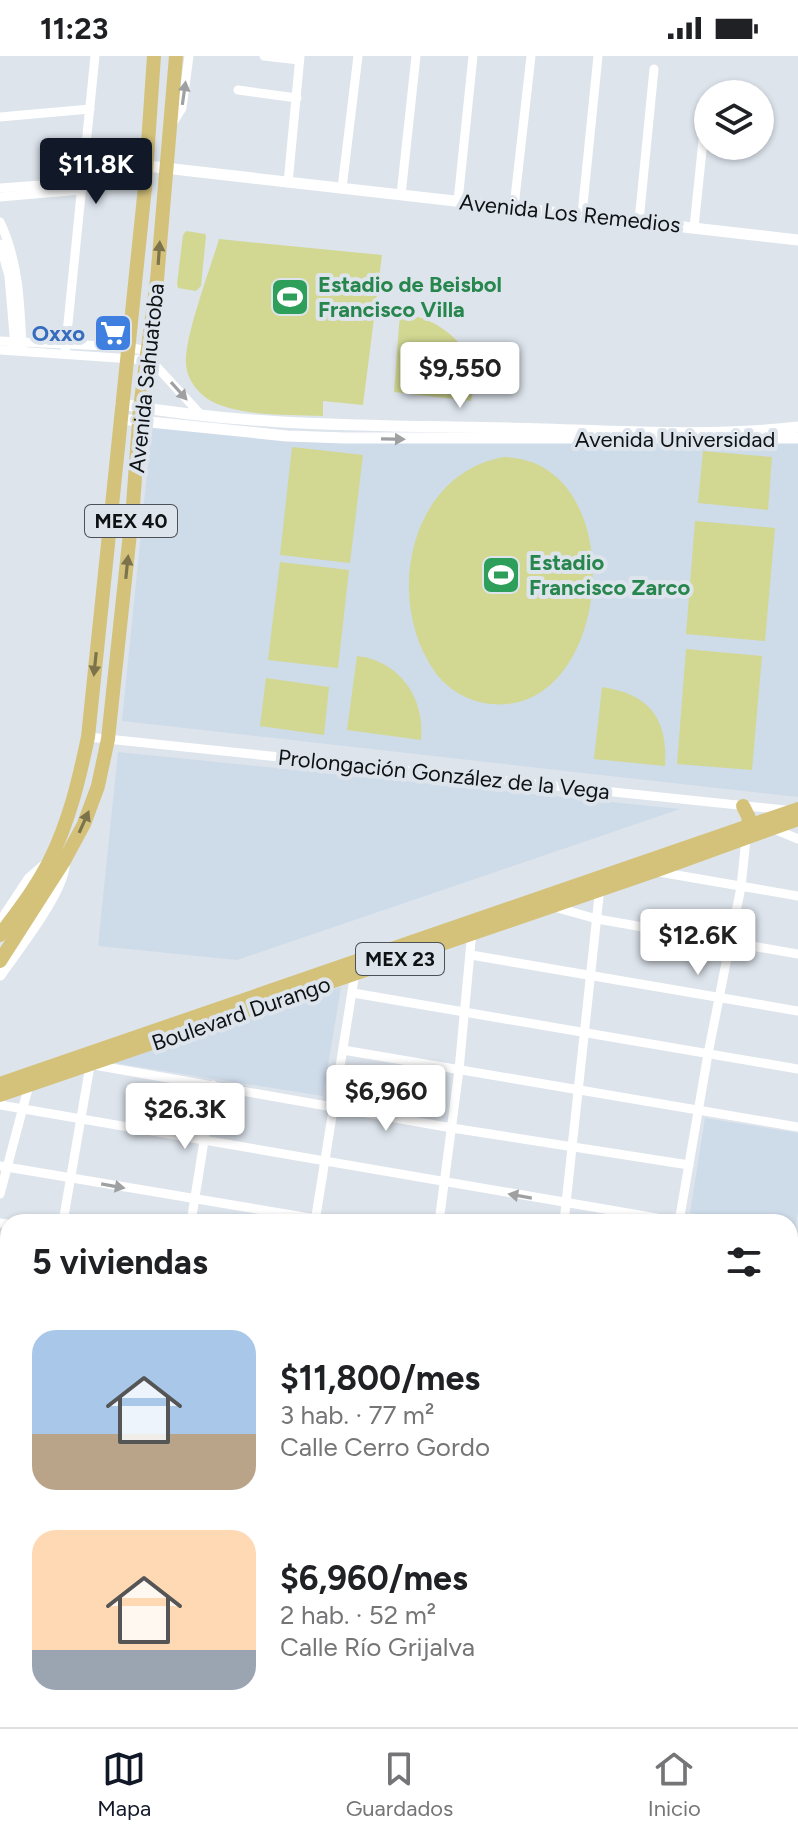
<!DOCTYPE html>
<html lang="es">
<meta charset="utf-8">
<style>
body{margin:0;font-family:Figtree,sans-serif;background:#f6f6f6;color:#202124;height:100vh;display:flex;flex-direction:column;font-size:30px;white-space:nowrap}
*{box-sizing:border-box;margin:0}
p{font-size:26px;color:#757577}
.icon{flex:none;width:44px;height:44px;fill:none;stroke:currentColor;stroke-width:2;stroke-linecap:round;stroke-linejoin:round}
.map{position:relative;flex:1;overflow:hidden}
.panel{position:absolute;left:0px;top:1158px;width:798px;height:514px;display:flex;flex-direction:column;background:#fff;border-radius:24px 24px 0 0;box-shadow:0 2px 6px #0004}
.panel>*{flex:none}
.buttons{position:absolute;left:694px;top:24px;display:grid;gap:16px}
.buttons a{display:grid;place-items:center;width:80px;height:80px;border-radius:50%;background:#fff;box-shadow:0 2px 6px #0004;font-size:40px}
.price{position:absolute;translate:-50% -68px;padding:0 18px;border-radius:8px;background:#fff;color:#222;font-size:26px;line-height:52px;filter:drop-shadow(0 2px 4px #0008)}
.price::after{content:'';position:absolute;left:50%;top:48px;width:24px;height:18px;margin-left:-12px;background:inherit;clip-path:polygon(0 0,100% 0,50% 100%)}
.price.current{background:#111827;color:#fff}
ul{padding:0;list-style:none}
li{display:flex;align-items:center;gap:24px;height:200px;padding:0 32px}
li span{display:grid;place-items:center;flex:none;width:224px;height:160px;border-radius:24px;color:#555}
li>.icon{margin-inline-start:auto}
span .icon{width:96px;height:96px;fill:#fffc;stroke-width:1}
li b{font-size:34px}
h2{display:flex;justify-content:space-between;align-items:center;height:96px;padding:0 32px;font-size:34px}
.status{display:flex;justify-content:space-between;align-items:center;height:56px;padding:0 40px;background:#fff;direction:ltr}
.status svg{height:22px;fill:currentColor}
.menu{display:flex;justify-content:space-around;align-items:center;height:112px;border-top:2px solid #e0e0e0;background:#fff;font-size:22px;color:#757577}
.menu a{display:grid;justify-items:center;gap:4px}
.menu .current{color:#111827}
.map>svg:first-child{display:block}
</style>
<div class="status"><b>11:23</b><svg viewBox="0 0 49 12"><path d="M0 12V9h3v3zM5 12V6h3v6zM10 12V3h3v9zM15 12V0h3v12zM26 1h20v11H26zM47 4h2v5h-2z"/></svg></div>
<div class="map">
<svg width="798" height="1671" viewBox="0 0 798 1671">
<rect width="100%" height="100%" fill="#dde4ec"/>
<g fill="#cedbe9">
<polygon points="152,368 295,385 798,387 798,741 122,665"/>
<polygon points="118,696 680,753 237,904 98,890"/>
<polygon points="341,931 323,1040 114,1007"/>
<polygon points="705,1062 798,1077 798,1155 795,1174 790,1173 790,1166 745,1166 690,1157"/>
</g>
<g fill="#d2d892">
<polygon points="186,175 205,178 206,180 201,230 196,235 178,232 177,228 183,179"/>
<path d="M 219,183 L 382,199 L 363,349 L 323,345 L 323,360 C 289,358 245,361 213,346 C 199,339 187,324 186,308 C 184,281 211,211 219,183 Z"/>
<path d="M 400,257 C 433,260 475,287 474,326 C 474,332 472,339 471,345 L 394,336 Z"/>
<polygon points="292,391 363,399 350,507 280,499"/>
<polygon points="703,395 772,401 768,454 698,447"/>
<path d="M 504,401 C 634,404 614,660 491,648 C 469,646 448,634 435,616 C 384,545 408,418 504,401 Z"/>
<polygon points="695,465 775,472 765,585 686,578"/>
<polygon points="280,506 349,514 338,612 268,604"/>
<polygon points="686,593 762,600 752,714 677,708"/>
<path d="M 357,600 C 400,605 425,642 421,684 L 347,674 Z"/>
<polygon points="266,622 329,631 324,679 260,670"/>
<path d="M 602,631 C 649,638 668,662 665,710 L 594,703 Z"/>
</g>
<g fill="none" stroke-linecap="round" stroke-linejoin="round">
<g stroke="#fff" stroke-width="9">
<polyline points="264,0 299,4"/>
<polyline points="238,34 297,42"/>
<polyline points="0,61 90,53"/>
<polyline points="172,68 182,52 189,0"/>
<polyline points="288,127 300,0"/>
<polyline points="0,132 82,126"/>
<polyline points="342,132 358,0"/>
<polyline points="401,139 416,0"/>
<polyline points="0,141 81,134"/>
<polyline points="458,145 473,0"/>
<polyline points="514,151 531,0"/>
<polyline points="582,158 598,0"/>
<polyline points="639,165 654,13"/>
<path d="M 0,166 C 19,206 20,248 22,292"/>
<polyline points="694,171 706,56"/>
<polyline points="0,188 9,220 15,291"/>
<polyline points="0,285 127,291 148,295"/>
<polyline points="0,294 147,304 157,311 202,360"/>
<polyline points="65,297 95,0"/>
<polyline points="88,681 785,754"/>
<polyline points="774,773 798,783"/>
<polyline points="659,816 798,840"/>
<polyline points="554,851 597,863 798,898"/>
<polyline points="471,899 798,955"/>
<polyline points="353,937 798,1013"/>
<polyline points="343,994 798,1071"/>
<polyline points="94,1009 452,1072 689,1109"/>
<polyline points="0,1049 680,1166"/>
<polyline points="0,1110 334,1166"/>
<polyline points="0,1138 30,1025"/>
<polyline points="63,1166 91,1004"/>
<polyline points="191,1166 213,1029"/>
<polyline points="315,1166 355,917"/>
<polyline points="439,1166 459,1014 472,875"/>
<polyline points="564,1166 600,831"/>
<polyline points="679,1166 708,998 741,831 746,783"/>
<polyline points="0,1167 8,1168"/>
<polyline points="790,1185 798,1186"/>
<polyline points="0,1223 8,1225"/>
<polyline points="0,1250 8,1250"/>
<polyline points="790,1262 798,1209"/>
<polyline points="0,1296 8,1298"/>
<polyline points="790,1303 798,1304"/>
<polyline points="0,1356 8,1357"/>
<polyline points="0,1413 8,1415"/>
<polyline points="790,1430 798,1430"/>
<polyline points="0,1470 8,1472"/>
<polyline points="790,1490 798,1490"/>
<polyline points="790,1550 798,1550"/>
<polyline points="0,1556 8,1508"/>
<polyline points="0,1586 8,1587"/>
<polyline points="790,1610 798,1610"/>
<polyline points="0,1643 8,1645"/>
<polyline points="126,1664 383,1671 798,1670"/>
<polyline points="104,1671 105,1664"/>
</g>
<g stroke="#fff" stroke-width="11">
<polyline points="147,110 798,184"/>
<path d="M 121,348 C 250,371 378,369 508,372 C 601,374 706,382 798,371"/>
<polyline points="120,363 287,380 345,382 798,382"/>
<polyline points="0,867 29,823 44,810"/>
<path d="M 0,919 C 16,896 68,830 64,805"/>
<polyline points="790,1369 798,1369"/>
<polyline points="259,1671 260,1664"/>
</g>
<g stroke="#d5c27a" stroke-width="14">
<polyline points="743,750 749,762 747,772"/>
<path d="M 0,879 C 17,856 36,832 49,806 C 69,766 79,724 88,681 L 145,131 L 154,0"/>
<polyline points="0,905 64,805 84,768 98,730 108,683 133,449 140,352 157,224 176,0"/>
<polyline points="0,1028 798,753"/>
<polyline points="0,1039 655,815 798,763"/>
</g>
</g>
<defs><path id="oneway-solid" d="M-6-.8H1V-3.2L6.5 0L1 3.2V.8H-6Z" transform="scale(2)"/></defs>
<g fill="#9fa0a1">
<use href="#oneway-solid" transform="translate(184 37) rotate(-82)"/>
<use href="#oneway-solid" transform="translate(179 335) rotate(48)"/>
<use href="#oneway-solid" transform="translate(393 383) rotate(1)"/>
<use href="#oneway-solid" transform="translate(113 1130) rotate(10)"/>
<use href="#oneway-solid" transform="translate(520 1140) rotate(-170)"/>
</g>
<g fill="#7c734c">
<use href="#oneway-solid" transform="translate(159 197) rotate(-86)"/>
<use href="#oneway-solid" transform="translate(127 511) rotate(-84)"/>
<use href="#oneway-solid" transform="translate(95 608) rotate(96)"/>
<use href="#oneway-solid" transform="translate(84 766) rotate(-66)"/>
</g>
<defs>
<g id="stadium-square" transform="scale(2)"><rect x="-9" y="-9" width="18" height="18" rx="4" fill="#2e9e5b" stroke="#dde4ec"/><path d="M0-5a6.5 5 0 1 0 0 10a6.5 5 0 1 0 0-10ZM-3.5-1.8h7v3.6h-7Z" fill="#fff"/></g>
<g id="supermarket-square" transform="scale(2)"><rect x="-9" y="-9" width="18" height="18" rx="4" fill="#3f7fe0" stroke="#dde4ec"/><path d="M-6-5.5h2.5l.6 2H6L4.5 2H-2.5L-4.4-4H-6ZM-1.5 3.2a1.3 1.3 0 1 0 .1 0ZM3 3.2a1.3 1.3 0 1 0 .1 0Z" fill="#fff"/></g>
</defs>
<g fill-rule="evenodd">
<use href="#stadium-square" x="290" y="241"/>
<use href="#supermarket-square" x="113" y="277"/>
<use href="#stadium-square" x="501" y="519"/>
</g>
<g text-anchor="middle" stroke-width="8" stroke-linejoin="round" paint-order="stroke">
<g fill="#dde4ec" stroke="#4d5155" stroke-width="2">
<rect x="85" y="449" width="92" height="32" rx="6"/>
<rect x="356" y="887" width="88" height="32" rx="6"/>
</g>
<g font-size="20" font-weight="bold" fill="#0f1214">
<text x="131" y="472">MEX 40</text>
<text x="400" y="910">MEX 23</text>
</g>
<g font-size="22" fill="#0f1214" stroke="#dde4ec">
<text transform="translate(570 157) rotate(6)" y="8">Avenida Los Remedios</text>
<text transform="translate(146 322) rotate(-84)" y="8">Avenida Sahuatoba</text>
<text x="675" y="391">Avenida Universidad</text>
<text transform="translate(444 718) rotate(6)" y="8">Prolongación González de la Vega</text>
<text transform="translate(241 957) rotate(-19)" y="8">Boulevard Durango</text>
</g>
<g font-size="22" font-weight="bold" fill="#27864d" stroke="#dde4ec" text-anchor="start">
<text x="318" y="236">Estadio de Beisbol<tspan x="318" dy="25">Francisco Villa</tspan></text>
<text x="529" y="514">Estadio<tspan x="529" dy="25">Francisco Zarco</tspan></text>
</g>
<g font-size="22" font-weight="bold" fill="#366cbe" stroke="#dde4ec" text-anchor="end">
<text x="85" y="285">Oxxo</text>
</g>
</g>
</svg>
<div class="buttons">
<a><svg class="icon" aria-label="layers" viewBox="0 0 24 24"><path d="M12 4l9 5-9 5-9-5zM3 14l9 5 9-5"/></svg></a>
</div>
<b class="price current" style="left:96px;top:150px">$11.8K</b>
<b class="price" style="left:460px;top:354px">$9,550</b>
<b class="price" style="left:698px;top:921px">$12.6K</b>
<b class="price" style="left:386px;top:1077px">$6,960</b>
<b class="price" style="left:185px;top:1095px">$26.3K</b>
<section class="panel">
<h2>5 viviendas<svg class="icon" aria-label="filters" viewBox="0 0 24 24"><path d="M4 7h16M4 17h16"/><circle cx="9" cy="7" r="2"/><circle cx="15" cy="17" r="2"/></svg></h2>
<ul>
<li><span style="background:linear-gradient(#a9c7e8 65%,#b9a48a 0)"><svg class="icon" aria-label="home" viewBox="0 0 24 24"><path d="M3 11l9-7 9 7M6 9v11h12V9"/></svg></span><div><b>$11,800/mes</b><p>3 hab. · 77 m²</p><p>Calle Cerro Gordo</p></div></li>
<li><span style="background:linear-gradient(#ffd9b3 75%,#9aa5b1 0)"><svg class="icon" aria-label="home" viewBox="0 0 24 24"><path d="M3 11l9-7 9 7M6 9v11h12V9"/></svg></span><div><b>$6,960/mes</b><p>2 hab. · 52 m²</p><p>Calle Río Grijalva</p></div></li>
</ul>
</section>
</div>
<nav class="menu">
<a class="current"><svg class="icon" aria-label="map" viewBox="0 0 24 24"><path d="M3 6l6-2 6 2 6-2v14l-6 2-6-2-6 2zM9 4v14M15 6v14"/></svg>Mapa</a>
<a><svg class="icon" aria-label="saved" viewBox="0 0 24 24"><path d="M7 4h10v16l-5-4-5 4z"/></svg>Guardados</a>
<a><svg class="icon" aria-label="home" viewBox="0 0 24 24"><path d="M3 11l9-7 9 7M6 9v11h12V9"/></svg>Inicio</a>
</nav>
